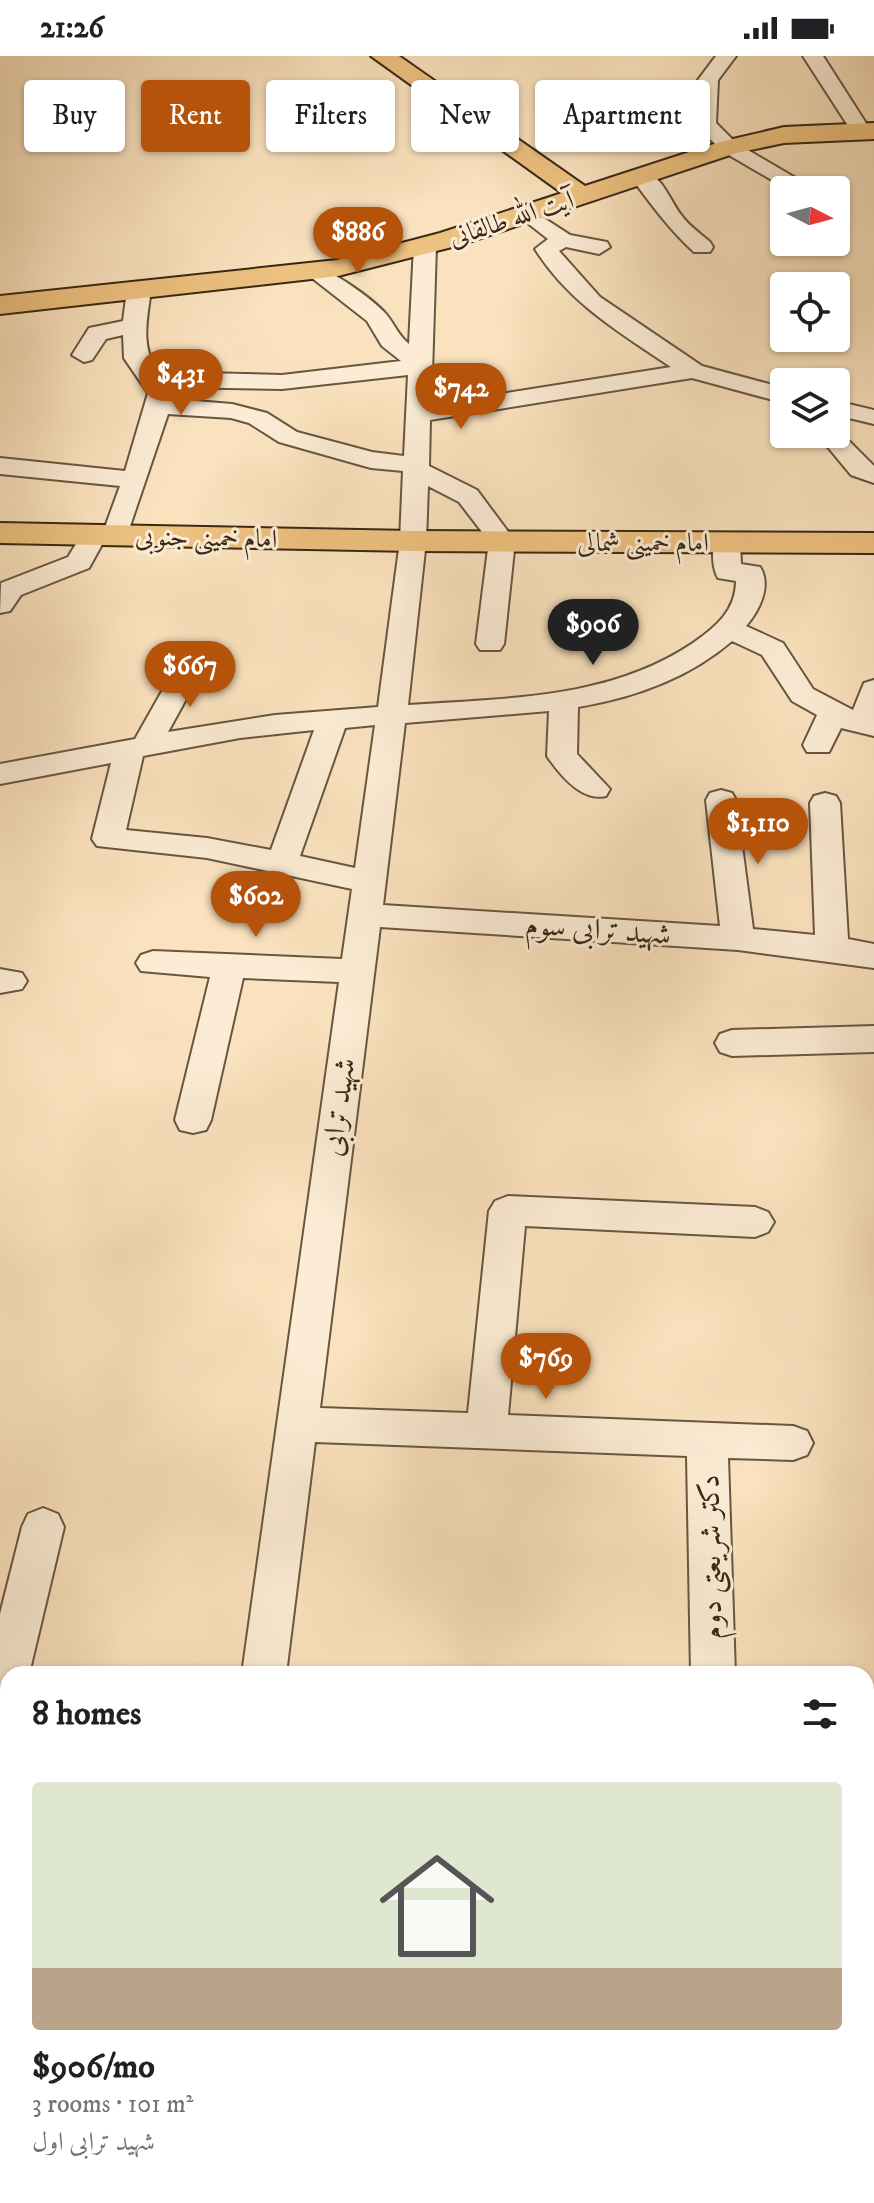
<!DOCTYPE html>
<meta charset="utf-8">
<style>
body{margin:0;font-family:"IM FELL DW Pica",Amiri,serif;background:#f6f6f6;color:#202124;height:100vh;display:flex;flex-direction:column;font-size:30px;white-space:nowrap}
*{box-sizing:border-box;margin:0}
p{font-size:26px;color:#757577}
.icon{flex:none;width:44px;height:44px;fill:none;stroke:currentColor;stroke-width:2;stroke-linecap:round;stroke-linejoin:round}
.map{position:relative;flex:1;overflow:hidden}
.sheet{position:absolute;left:0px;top:1610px;width:874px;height:538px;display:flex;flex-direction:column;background:#fff;border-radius:24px 24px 0 0;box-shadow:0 2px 6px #0004}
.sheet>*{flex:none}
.top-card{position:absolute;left:24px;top:24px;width:826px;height:72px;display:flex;gap:16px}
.needle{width:52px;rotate:96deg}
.controls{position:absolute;left:770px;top:120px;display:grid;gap:16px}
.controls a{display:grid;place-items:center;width:80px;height:80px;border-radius:8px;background:#fff;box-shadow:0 2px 6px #0004;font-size:40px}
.price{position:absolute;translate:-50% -68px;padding:0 18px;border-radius:28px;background:#b45309;color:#fff;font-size:26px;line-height:52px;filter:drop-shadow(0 2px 4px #0008)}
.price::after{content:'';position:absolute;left:50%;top:48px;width:24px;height:18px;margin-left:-12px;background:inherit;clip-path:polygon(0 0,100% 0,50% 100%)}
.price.on{background:#222;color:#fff}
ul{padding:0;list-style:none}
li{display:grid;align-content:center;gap:16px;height:424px;padding:0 32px}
li span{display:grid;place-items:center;height:248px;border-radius:8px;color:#555}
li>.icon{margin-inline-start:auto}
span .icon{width:144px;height:144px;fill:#fffc;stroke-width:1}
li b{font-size:34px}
h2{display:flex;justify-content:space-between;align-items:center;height:96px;padding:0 32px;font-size:34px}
.tag{padding:0 28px;border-radius:8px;background:#fff;box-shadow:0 2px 6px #0004;font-size:28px;line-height:72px}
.tag.on{background:#b45309;color:#fff}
.status{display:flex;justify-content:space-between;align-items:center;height:56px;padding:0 40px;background:#fff;direction:ltr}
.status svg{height:22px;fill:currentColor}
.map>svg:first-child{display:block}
</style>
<div class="status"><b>21:26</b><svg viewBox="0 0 49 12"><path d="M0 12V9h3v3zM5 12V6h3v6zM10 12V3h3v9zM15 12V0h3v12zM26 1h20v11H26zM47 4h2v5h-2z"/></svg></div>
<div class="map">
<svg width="874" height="2147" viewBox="0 0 874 2147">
<rect width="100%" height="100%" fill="#fae2be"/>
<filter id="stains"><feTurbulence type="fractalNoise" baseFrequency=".0025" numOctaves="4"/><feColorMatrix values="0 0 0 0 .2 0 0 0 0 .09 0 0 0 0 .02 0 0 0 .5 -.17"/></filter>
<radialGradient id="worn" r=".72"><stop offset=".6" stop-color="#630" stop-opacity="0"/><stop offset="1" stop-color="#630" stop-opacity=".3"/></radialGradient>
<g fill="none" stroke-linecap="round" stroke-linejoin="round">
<g stroke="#685641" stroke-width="4">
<g id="minor">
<polygon points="716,0 736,0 718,24 716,67 736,87 816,134 789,134 722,95 699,72 696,68 698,24"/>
<polygon points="803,0 823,0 871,75 868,79 854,79"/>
<path d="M 641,114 C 663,119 669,144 682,160 C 689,170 701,178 710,186 L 713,191 L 710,196 L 694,196 C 669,173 650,147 630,120 Z"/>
<path d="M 527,151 L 570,179 L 607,186 L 610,191 L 599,198 L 566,191 L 559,195 L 600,241 L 702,310 L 784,332 L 784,347 L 692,322 L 430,364 L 429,410 L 477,434 L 515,485 L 504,588 L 500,594 L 480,594 L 476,588 L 489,485 L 459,446 L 428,430 L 426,485 L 408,649 C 505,642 609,644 693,587 C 716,571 736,554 736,525 L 718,522 C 712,512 711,490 717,480 L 737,480 L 740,486 L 741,508 L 760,511 C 772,530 759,555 746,570 L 783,587 L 813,633 L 853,654 L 864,627 L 874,624 L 874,680 L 841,672 L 829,696 L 807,696 L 803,689 L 817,659 L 792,645 L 762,599 L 732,585 C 689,622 633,642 578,651 L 577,698 L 610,733 L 606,740 C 582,746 560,719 547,700 L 549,655 L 405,667 L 383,849 L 720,870 L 706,744 L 710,737 L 721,734 L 732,737 L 736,744 L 753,873 L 815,879 L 810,747 L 814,740 L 825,737 L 836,740 L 840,747 L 848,883 L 874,888 L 874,912 L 738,894 L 380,871 L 320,1352 L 468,1357 L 489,1155 L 495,1145 L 508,1140 L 755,1151 L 768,1156 L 774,1166 L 768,1176 L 755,1181 L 525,1170 L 508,1359 L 793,1370 L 807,1375 L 813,1387 L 807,1399 L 793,1404 L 728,1402 L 735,1618 L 691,1618 L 687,1400 L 315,1386 L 286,1618 L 242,1618 L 339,926 L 243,922 L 211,1064 L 206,1074 L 193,1077 L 180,1074 L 175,1064 L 210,921 L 141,915 L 136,907 L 141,899 L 153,895 L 342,903 L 352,833 L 207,802 L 97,790 L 92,783 L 111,707 L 0,728 L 0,708 L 135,683 L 179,605 L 183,599 L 203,599 L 207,605 L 168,676 L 275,659 L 378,651 L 400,485 L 403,415 L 371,412 L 279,386 L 249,367 L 231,362 L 168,358 L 125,485 L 116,487 L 105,483 L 89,512 L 21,539 L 10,555 L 0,557 L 1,527 L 68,501 L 85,473 L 94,471 L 104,474 L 120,430 L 0,418 L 0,402 L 125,415 L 148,337 L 124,302 L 123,279 L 106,283 L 92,304 L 84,306 L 72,299 L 89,272 L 123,265 L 127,234 L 139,227 L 151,234 C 147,263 140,291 158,316 L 282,319 L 401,305 L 382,290 L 367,265 L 303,215 L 306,210 C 323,206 374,244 386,258 C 395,269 398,279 409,288 L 414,190 L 425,183 L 436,190 L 431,349 L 671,311 C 619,276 569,247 535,193 L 548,183 L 516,158 ZM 408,319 L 404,400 L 372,396 L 297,376 L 267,357 L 232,348 L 171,343 L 172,337 L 168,331 L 282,333 ZM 375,669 L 355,812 L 300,800 L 345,672 ZM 314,674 L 271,794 L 207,782 L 126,774 L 143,700 L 240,682 Z"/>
<polygon points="836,345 874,354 874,368 836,359"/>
<polygon points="836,372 874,410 874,427 851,419 817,378 836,378"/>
<polygon points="0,913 22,917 27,925 22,933 0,937"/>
<polygon points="874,970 874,996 732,1000 720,996 715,987 720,978 732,974"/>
<polygon points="43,1452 58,1458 64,1471 29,1618 8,1618 8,1664 0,1667 0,1558 22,1471 28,1458"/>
<polygon points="8,2008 8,2091 0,2095 0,2011"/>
<rect x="271" y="2140" width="52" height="7"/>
<polygon points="586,2140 638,2140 639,2147 587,2147"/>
</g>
</g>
<g stroke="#382817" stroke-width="4">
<g id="major">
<polygon points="371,0 399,0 585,130 720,86 784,71 874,67 874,83 784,87 736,97 460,189 338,220 0,258 0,240 337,204 440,177 562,137"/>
<polygon points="0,467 413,475 874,477 874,497 413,495 0,487"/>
<rect x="0" y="1777" width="8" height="58"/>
<polygon points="866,1863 874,1864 874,1924 866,1923"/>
</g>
</g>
<use href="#minor" fill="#fcecd5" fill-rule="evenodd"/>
<use href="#major" fill="#edc17f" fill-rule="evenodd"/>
</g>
<g text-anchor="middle" stroke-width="6" stroke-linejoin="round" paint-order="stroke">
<g font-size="26" fill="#382817" stroke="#fcecd5">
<text transform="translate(511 162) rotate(-18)" y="9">آیت الله طالقانی</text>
<text transform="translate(206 481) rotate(1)" y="9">امام خمینی جنوبی</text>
<text x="643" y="495">امام خمینی شمالی</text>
</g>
<g font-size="30" fill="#382817" stroke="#fcecd5">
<text transform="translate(598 873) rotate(4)" y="10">شهید ترابی سوم</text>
<text transform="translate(338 1051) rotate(-82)" y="10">شهید ترابی</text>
<text transform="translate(710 1501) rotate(-91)" y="10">دکتر شریعتی دوم</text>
</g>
</g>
<rect width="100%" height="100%" filter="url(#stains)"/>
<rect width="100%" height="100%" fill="url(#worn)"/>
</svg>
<div class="controls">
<a><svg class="needle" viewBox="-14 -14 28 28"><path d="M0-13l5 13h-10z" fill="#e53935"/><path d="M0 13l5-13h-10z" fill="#757577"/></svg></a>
<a><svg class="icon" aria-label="locate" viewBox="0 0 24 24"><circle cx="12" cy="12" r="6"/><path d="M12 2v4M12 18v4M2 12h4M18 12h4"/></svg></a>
<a><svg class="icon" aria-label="layers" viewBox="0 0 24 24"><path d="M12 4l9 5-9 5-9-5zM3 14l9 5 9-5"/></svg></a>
</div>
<b class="price" style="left:358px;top:219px">$886</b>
<b class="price" style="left:181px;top:361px">$431</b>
<b class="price" style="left:461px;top:375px">$742</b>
<b class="price on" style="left:593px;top:611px">$906</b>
<b class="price" style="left:190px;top:653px">$667</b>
<b class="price" style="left:758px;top:810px">$1,110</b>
<b class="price" style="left:256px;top:883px">$602</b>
<b class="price" style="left:546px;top:1345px">$769</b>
<div class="top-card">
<a class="tag">Buy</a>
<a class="tag on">Rent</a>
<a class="tag">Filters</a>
<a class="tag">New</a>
<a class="tag">Apartment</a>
</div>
<section class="sheet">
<h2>8 homes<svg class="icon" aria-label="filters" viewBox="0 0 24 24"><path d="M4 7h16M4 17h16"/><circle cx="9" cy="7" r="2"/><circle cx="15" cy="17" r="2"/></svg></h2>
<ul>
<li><span style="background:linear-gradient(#dfe7d0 75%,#b9a48a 0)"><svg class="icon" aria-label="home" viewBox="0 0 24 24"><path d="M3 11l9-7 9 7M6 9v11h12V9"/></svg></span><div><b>$906/mo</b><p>3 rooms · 101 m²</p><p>شهید ترابی اول</p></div></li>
</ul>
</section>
</div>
